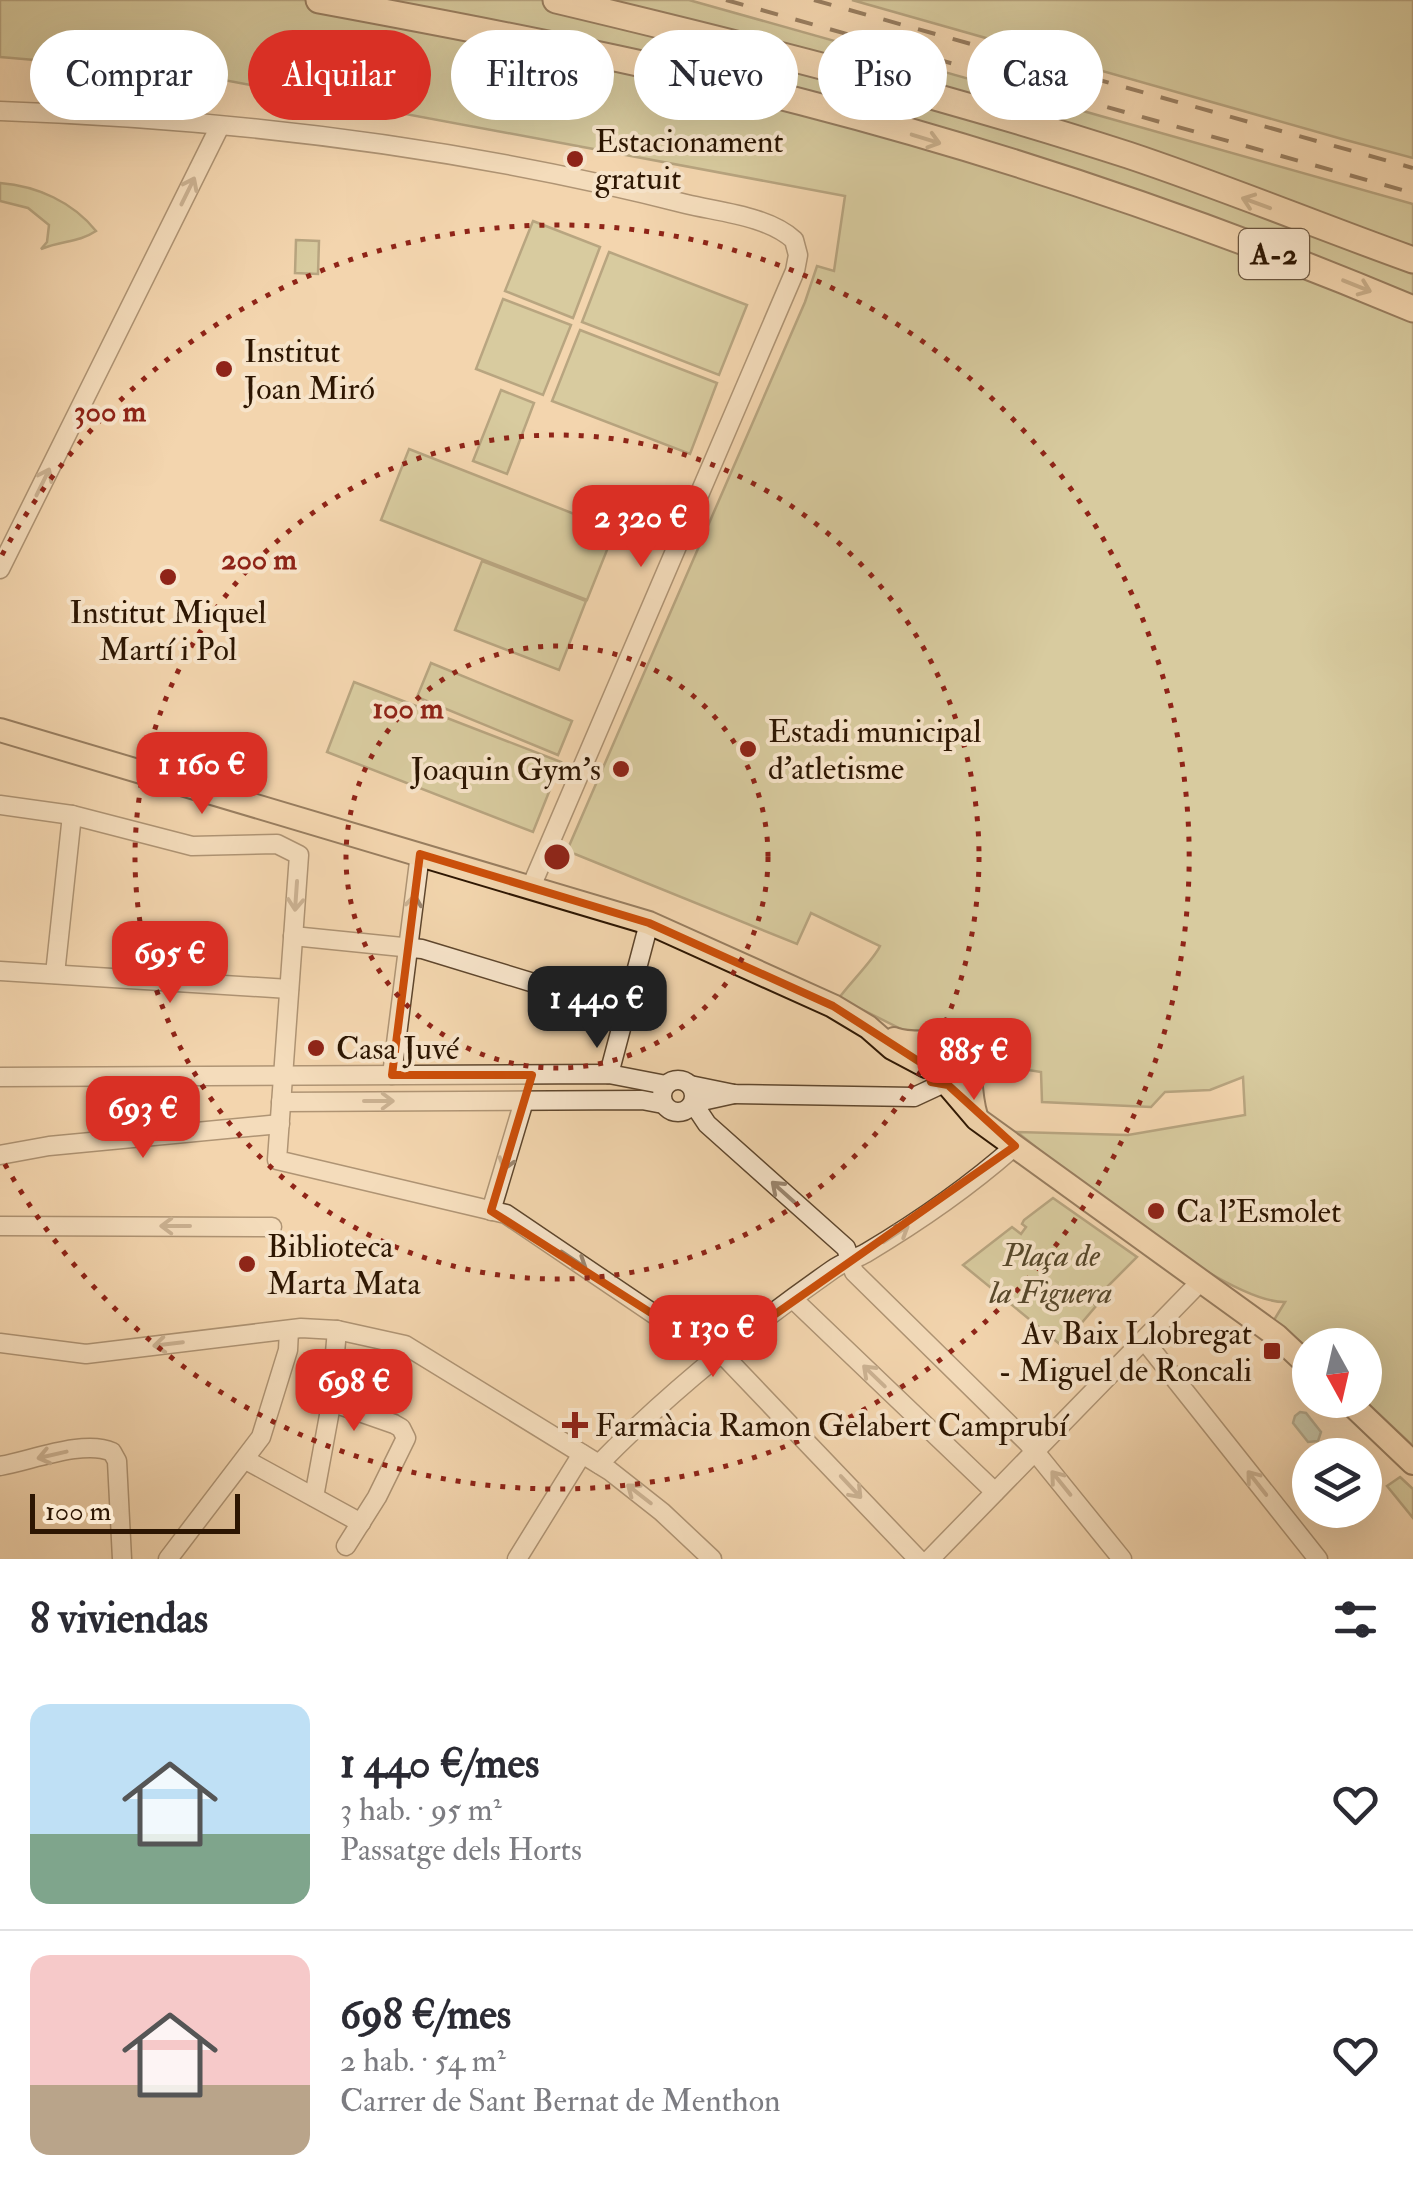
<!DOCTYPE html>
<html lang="es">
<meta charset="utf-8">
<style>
body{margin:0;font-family:"IM FELL Double Pica",serif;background:#f2f2f3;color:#2b2b33;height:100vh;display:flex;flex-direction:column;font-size:38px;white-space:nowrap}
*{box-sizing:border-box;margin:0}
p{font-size:32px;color:#7c7c81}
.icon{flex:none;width:55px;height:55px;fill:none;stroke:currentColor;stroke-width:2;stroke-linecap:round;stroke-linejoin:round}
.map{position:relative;height:1559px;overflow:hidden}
.panel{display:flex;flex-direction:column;background:#fff;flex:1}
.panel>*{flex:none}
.banner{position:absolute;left:30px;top:30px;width:1355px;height:90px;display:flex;gap:20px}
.needle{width:65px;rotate:172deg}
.fabs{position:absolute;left:1292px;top:1328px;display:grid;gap:20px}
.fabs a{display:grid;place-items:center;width:90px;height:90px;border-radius:50%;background:#fff;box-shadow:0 10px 40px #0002;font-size:50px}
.scale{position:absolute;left:30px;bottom:25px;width:210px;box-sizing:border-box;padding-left:10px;border:5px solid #2d1602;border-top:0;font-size:28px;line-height:35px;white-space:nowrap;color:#2d1602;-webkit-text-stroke:8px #f7e4ca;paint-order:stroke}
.price{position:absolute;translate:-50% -85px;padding:0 22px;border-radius:20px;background:#d93025;color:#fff;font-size:32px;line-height:65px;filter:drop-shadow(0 2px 5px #0008)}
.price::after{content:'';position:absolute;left:50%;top:60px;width:30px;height:22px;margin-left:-15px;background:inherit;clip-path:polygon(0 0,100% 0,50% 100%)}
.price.current{background:#222;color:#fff}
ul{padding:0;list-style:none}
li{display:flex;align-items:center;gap:30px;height:250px;padding:0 30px}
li+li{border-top:2px solid #e1e1e2}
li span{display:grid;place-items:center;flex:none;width:280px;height:200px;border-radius:20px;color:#555}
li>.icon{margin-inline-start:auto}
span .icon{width:120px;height:120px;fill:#fffc;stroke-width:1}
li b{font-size:42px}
h2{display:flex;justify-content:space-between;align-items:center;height:120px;padding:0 30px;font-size:42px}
.chip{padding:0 35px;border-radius:45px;background:#fff;box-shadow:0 10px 40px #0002;font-size:35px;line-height:90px}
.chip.current{background:#d93025;color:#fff}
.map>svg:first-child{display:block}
</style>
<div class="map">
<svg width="1413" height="1559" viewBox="0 0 1413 1559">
<rect width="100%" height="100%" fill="#f3d6ae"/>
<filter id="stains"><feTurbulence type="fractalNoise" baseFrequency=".002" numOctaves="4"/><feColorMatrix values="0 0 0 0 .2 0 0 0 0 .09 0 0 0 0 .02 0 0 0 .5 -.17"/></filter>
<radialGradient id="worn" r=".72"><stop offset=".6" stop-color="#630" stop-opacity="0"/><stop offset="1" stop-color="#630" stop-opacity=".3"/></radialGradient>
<g fill="#b8be8c" stroke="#726a47" stroke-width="2.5">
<path d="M 0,0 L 689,0 L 1413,204 L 1413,1446 L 1364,1400 L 1365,1345 L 1310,1345 L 1310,1350 L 1274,1320 L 1285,1302 C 1225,1303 1068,1173 1017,1132 L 1128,1135 L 1245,1115 L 1243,1077 L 1210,1090 L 1165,1092 L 1151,1107 L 1042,1102 L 1041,1072 L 1016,1068 L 996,1042 L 979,1028 L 962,1025 L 911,1034 L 839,998 C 849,984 875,958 880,946 L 811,913 L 797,944 L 575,854 L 566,853 L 805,302 L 817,266 L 834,271 L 845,196 L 186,73 L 0,57 Z"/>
<polygon points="852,0 1413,0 1413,158 1342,139"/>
<path d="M 0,183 C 37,186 73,202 96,231 C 78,243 62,240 41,249 L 47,242 L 49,225 L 28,208 L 0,201 Z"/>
<polygon points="533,221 600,247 573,318 505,291"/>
<polygon points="296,240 319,241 318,274 295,273"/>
<polygon points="609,252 747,305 719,375 582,322"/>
<polygon points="503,299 571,325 543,395 476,369"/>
<polygon points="580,330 717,383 690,454 552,401"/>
<polygon points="501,390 534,403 507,474 473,461"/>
<polygon points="409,449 615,530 587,600 381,520"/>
<polygon points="482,561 586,601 559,670 455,630"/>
<polygon points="431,663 572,721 558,755 417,697"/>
<polygon points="354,682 561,762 533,832 327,752"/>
<polygon points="1053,1198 1137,1257 1092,1302 1096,1306 1062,1346 963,1265 1012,1227 1021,1234 1026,1227 1022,1224 1024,1220"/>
<polygon points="1400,1477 1413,1489 1413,1518 1387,1486"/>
</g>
<polygon fill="#9dbaa5" stroke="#707864" stroke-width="2.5" points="1300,1412 1306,1413 1321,1432 1318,1441 1308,1442 1293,1423 1295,1416"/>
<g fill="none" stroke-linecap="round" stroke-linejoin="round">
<g stroke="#5e462d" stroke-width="21">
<g id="minor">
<path d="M 0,111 C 230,119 463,147 686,204 C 719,212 768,216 794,240 L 798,255 L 795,271 L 531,887"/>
<polyline points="0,569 220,126"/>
<polyline points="0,805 72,815 192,846 277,844 299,855 277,1160 506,1214 707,1350 726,1358 918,1559"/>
<polyline points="293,936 422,949 626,1011"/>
<polyline points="0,971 289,989"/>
<polyline points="55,974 72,815"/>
<polyline points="609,1074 649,923"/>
<polyline points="392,1075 420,854"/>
<polyline points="0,1077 609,1074 666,1085"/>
<circle cx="678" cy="1096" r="16"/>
<polyline points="690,1085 734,1094 914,1097 942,1084"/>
<polyline points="734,1094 693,1103 707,1124 846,1248 854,1272 1028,1443 1122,1559"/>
<polyline points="281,1102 642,1100 663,1104"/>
<polyline points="0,1155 49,1146 280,1124"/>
<polyline points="491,1211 524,1101"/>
<polyline points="0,1226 272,1227"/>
<polyline points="793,1299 995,1492"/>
<polyline points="1144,1340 1318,1559"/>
<polyline points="0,1343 86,1354 301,1328 337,1330 405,1345 610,1471 662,1512 712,1559"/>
<polyline points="331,1402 394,1424 401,1428 406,1438 377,1497 346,1546"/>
<polyline points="246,1460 361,1523"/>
<path d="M 599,1464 C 670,1391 749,1328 832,1270 C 843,1262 855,1259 866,1253 C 918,1222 970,1186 1015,1146"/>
<path d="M 0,1466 C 30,1461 84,1439 112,1452 L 117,1461 L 122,1559"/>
<polyline points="314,1497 330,1410 337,1330"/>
<polyline points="168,1559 261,1437 288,1350 289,1330"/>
<polyline points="517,1559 582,1454"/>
<polyline points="930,1559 1201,1281"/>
</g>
</g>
<g stroke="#2d1602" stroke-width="26">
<g id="major">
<polyline points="0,730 649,923 833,1006 868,1027 892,1048 926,1066"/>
<path d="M 894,1039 C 917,1049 966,1031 969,1061 C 971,1081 970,1096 976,1116"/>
<polyline points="948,1085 977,1119 1277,1336 1310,1367"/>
<polyline points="1347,1400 1413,1463"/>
</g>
</g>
<g stroke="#2d1602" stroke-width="29">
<g id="highway">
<path d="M 319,0 C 481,30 643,61 802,102 C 1007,155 1218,227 1413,309"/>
<path d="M 556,0 C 749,46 939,94 1128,155 C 1224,187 1318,226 1413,260"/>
</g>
</g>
<use href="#minor" stroke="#f7e4ca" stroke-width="18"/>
<use href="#major" stroke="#f3d6ae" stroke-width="22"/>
<use href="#highway" stroke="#f3d6ae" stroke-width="25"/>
<g stroke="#2d1602" stroke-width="4" stroke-dasharray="18 18" stroke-linecap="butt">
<polyline points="726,0 1413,193"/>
<polyline points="814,0 1413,168"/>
</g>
</g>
<defs><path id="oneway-shaft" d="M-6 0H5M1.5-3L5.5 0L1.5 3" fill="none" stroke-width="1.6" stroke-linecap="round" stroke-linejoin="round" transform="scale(2.5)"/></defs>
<g stroke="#9a8061">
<use href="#oneway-shaft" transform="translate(926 139) rotate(17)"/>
<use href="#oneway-shaft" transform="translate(1256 203) rotate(-160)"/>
<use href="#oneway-shaft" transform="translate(1357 286) rotate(22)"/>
</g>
<g stroke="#9c8770">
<use href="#oneway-shaft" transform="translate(188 191) rotate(-64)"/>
<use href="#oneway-shaft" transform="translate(43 482) rotate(-64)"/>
<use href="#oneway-shaft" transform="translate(296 896) rotate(94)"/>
<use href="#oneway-shaft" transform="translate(413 909) rotate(-83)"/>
<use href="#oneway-shaft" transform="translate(379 1101)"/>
<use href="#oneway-shaft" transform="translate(508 1156) rotate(107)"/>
<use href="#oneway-shaft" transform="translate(783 1192) rotate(-138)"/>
<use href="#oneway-shaft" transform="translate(175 1226) rotate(-180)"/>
<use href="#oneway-shaft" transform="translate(896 1234) rotate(-33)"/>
<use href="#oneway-shaft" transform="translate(574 1260) rotate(34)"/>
<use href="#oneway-shaft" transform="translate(168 1344) rotate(173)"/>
<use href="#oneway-shaft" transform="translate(874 1376) rotate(-136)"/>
<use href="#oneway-shaft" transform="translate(52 1455) rotate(167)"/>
<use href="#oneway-shaft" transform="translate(1061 1483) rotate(-129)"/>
<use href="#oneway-shaft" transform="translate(1257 1483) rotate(-128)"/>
<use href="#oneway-shaft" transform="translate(851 1487) rotate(47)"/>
<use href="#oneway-shaft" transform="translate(639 1494) rotate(-142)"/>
</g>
<path d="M0 0H1413V1559H0ZM 420,854 L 649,923 L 833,1006 L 926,1066 L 931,1082 L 948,1085 L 1015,1146 L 717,1355 L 491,1211 L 532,1075 L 392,1075 Z" fill="#f3d6ae" fill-opacity=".55" fill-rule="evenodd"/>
<path fill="none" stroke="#cc4f0a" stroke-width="8" stroke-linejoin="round" d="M 420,854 L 649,923 L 833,1006 L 926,1066 L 931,1082 L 948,1085 L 1015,1146 L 717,1355 L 491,1211 L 532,1075 L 392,1075 Z"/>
<g fill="none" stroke="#8f2418" stroke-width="5" stroke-dasharray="5 10">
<circle cx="557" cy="857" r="211"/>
<circle cx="557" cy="857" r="422"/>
<path d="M2 555A632 632 0 1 1 2 1159"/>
</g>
<g fill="#8f2418" stroke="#f7e4ca" stroke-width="4">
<circle cx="575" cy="159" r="10"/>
<circle cx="224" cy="369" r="10"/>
<circle cx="168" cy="577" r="10"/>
<circle cx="748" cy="749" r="10"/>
<circle cx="621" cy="769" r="10"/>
<circle cx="316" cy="1048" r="10"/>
<circle cx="1156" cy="1211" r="10"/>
<circle cx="247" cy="1264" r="10"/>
<rect x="1262" y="1341" width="20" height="20" rx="5"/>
<path d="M570 1410h10v10h10v10h-10v10h-10v-10h-10v-10h10z"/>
</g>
<g text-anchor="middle" stroke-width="8" stroke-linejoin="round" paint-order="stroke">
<rect fill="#f7e4ca" stroke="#6a543e" stroke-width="2.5" x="1239" y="229" width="70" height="50" rx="8"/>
<g font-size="30" font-weight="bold" fill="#2d1602">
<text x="1274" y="264">A-2</text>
</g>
<g font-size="32" fill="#2d1602" stroke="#f7e4ca" text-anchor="start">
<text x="595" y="152">Estacionament<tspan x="595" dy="37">gratuit</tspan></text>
<text x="244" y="362">Institut<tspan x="244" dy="37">Joan Miró</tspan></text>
<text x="168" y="623" text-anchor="middle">Institut Miquel<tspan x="168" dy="37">Martí i Pol</tspan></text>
<text x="768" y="742">Estadi municipal<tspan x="768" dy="37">d'atletisme</tspan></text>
<text x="601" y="780" text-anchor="end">Joaquin Gym's</text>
<text x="336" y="1059">Casa Juvé</text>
<text x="1176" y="1222">Ca l'Esmolet</text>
<text x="267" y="1257">Biblioteca<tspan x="267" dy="37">Marta Mata</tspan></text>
<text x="1252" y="1344" text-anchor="end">Av Baix Llobregat<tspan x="1252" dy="37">- Miguel de Roncali</tspan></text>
<text x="595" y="1436">Farmàcia Ramon Gelabert Camprubí</text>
</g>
<g font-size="32" font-style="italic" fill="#57482b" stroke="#f7e4ca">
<text x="1051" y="1266">Plaça de<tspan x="1051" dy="37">la Figuera</tspan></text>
</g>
</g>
<circle cx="557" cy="857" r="15" fill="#8f2418" stroke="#f7e4ca" stroke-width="5"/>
<g font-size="30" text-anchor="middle" font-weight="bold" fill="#8f2418" stroke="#f7e4ca" stroke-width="8" stroke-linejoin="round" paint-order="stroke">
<text x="110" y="421">300 m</text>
<text x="259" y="569">200 m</text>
<text x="408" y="718">100 m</text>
</g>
<rect width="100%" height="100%" filter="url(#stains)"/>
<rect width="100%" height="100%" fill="url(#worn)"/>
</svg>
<div class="fabs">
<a><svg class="needle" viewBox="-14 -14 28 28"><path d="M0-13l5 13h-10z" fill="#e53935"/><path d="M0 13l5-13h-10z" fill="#7c7c81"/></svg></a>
<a><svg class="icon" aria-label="layers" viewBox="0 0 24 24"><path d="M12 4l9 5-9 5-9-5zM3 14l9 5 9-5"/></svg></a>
</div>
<div class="scale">100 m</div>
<b class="price" style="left:641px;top:570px">2 320 €</b>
<b class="price" style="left:202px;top:817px">1 160 €</b>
<b class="price" style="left:170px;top:1006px">695 €</b>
<b class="price current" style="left:597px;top:1051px">1 440 €</b>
<b class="price" style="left:974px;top:1103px">885 €</b>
<b class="price" style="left:143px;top:1161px">693 €</b>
<b class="price" style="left:713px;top:1380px">1 130 €</b>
<b class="price" style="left:354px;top:1434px">698 €</b>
<div class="banner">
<a class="chip">Comprar</a>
<a class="chip current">Alquilar</a>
<a class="chip">Filtros</a>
<a class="chip">Nuevo</a>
<a class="chip">Piso</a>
<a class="chip">Casa</a>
</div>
</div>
<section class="panel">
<h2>8 viviendas<svg class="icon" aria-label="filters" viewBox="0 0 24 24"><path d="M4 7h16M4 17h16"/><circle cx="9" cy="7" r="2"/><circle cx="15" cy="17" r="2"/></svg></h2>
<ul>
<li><span style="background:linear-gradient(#bfe0f5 65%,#7fa58c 0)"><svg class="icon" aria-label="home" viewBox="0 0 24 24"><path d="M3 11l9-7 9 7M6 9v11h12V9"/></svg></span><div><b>1 440 €/mes</b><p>3 hab. · 95 m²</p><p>Passatge dels Horts</p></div><svg class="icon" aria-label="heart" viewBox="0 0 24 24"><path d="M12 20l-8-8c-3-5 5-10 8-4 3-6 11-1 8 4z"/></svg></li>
<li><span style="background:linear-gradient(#f6c9c9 65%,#b9a48a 0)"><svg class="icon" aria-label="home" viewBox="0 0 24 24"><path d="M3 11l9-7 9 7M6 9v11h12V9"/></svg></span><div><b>698 €/mes</b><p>2 hab. · 54 m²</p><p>Carrer de Sant Bernat de Menthon</p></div><svg class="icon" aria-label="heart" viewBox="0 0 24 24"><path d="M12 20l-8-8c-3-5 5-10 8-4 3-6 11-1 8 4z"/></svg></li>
</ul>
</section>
